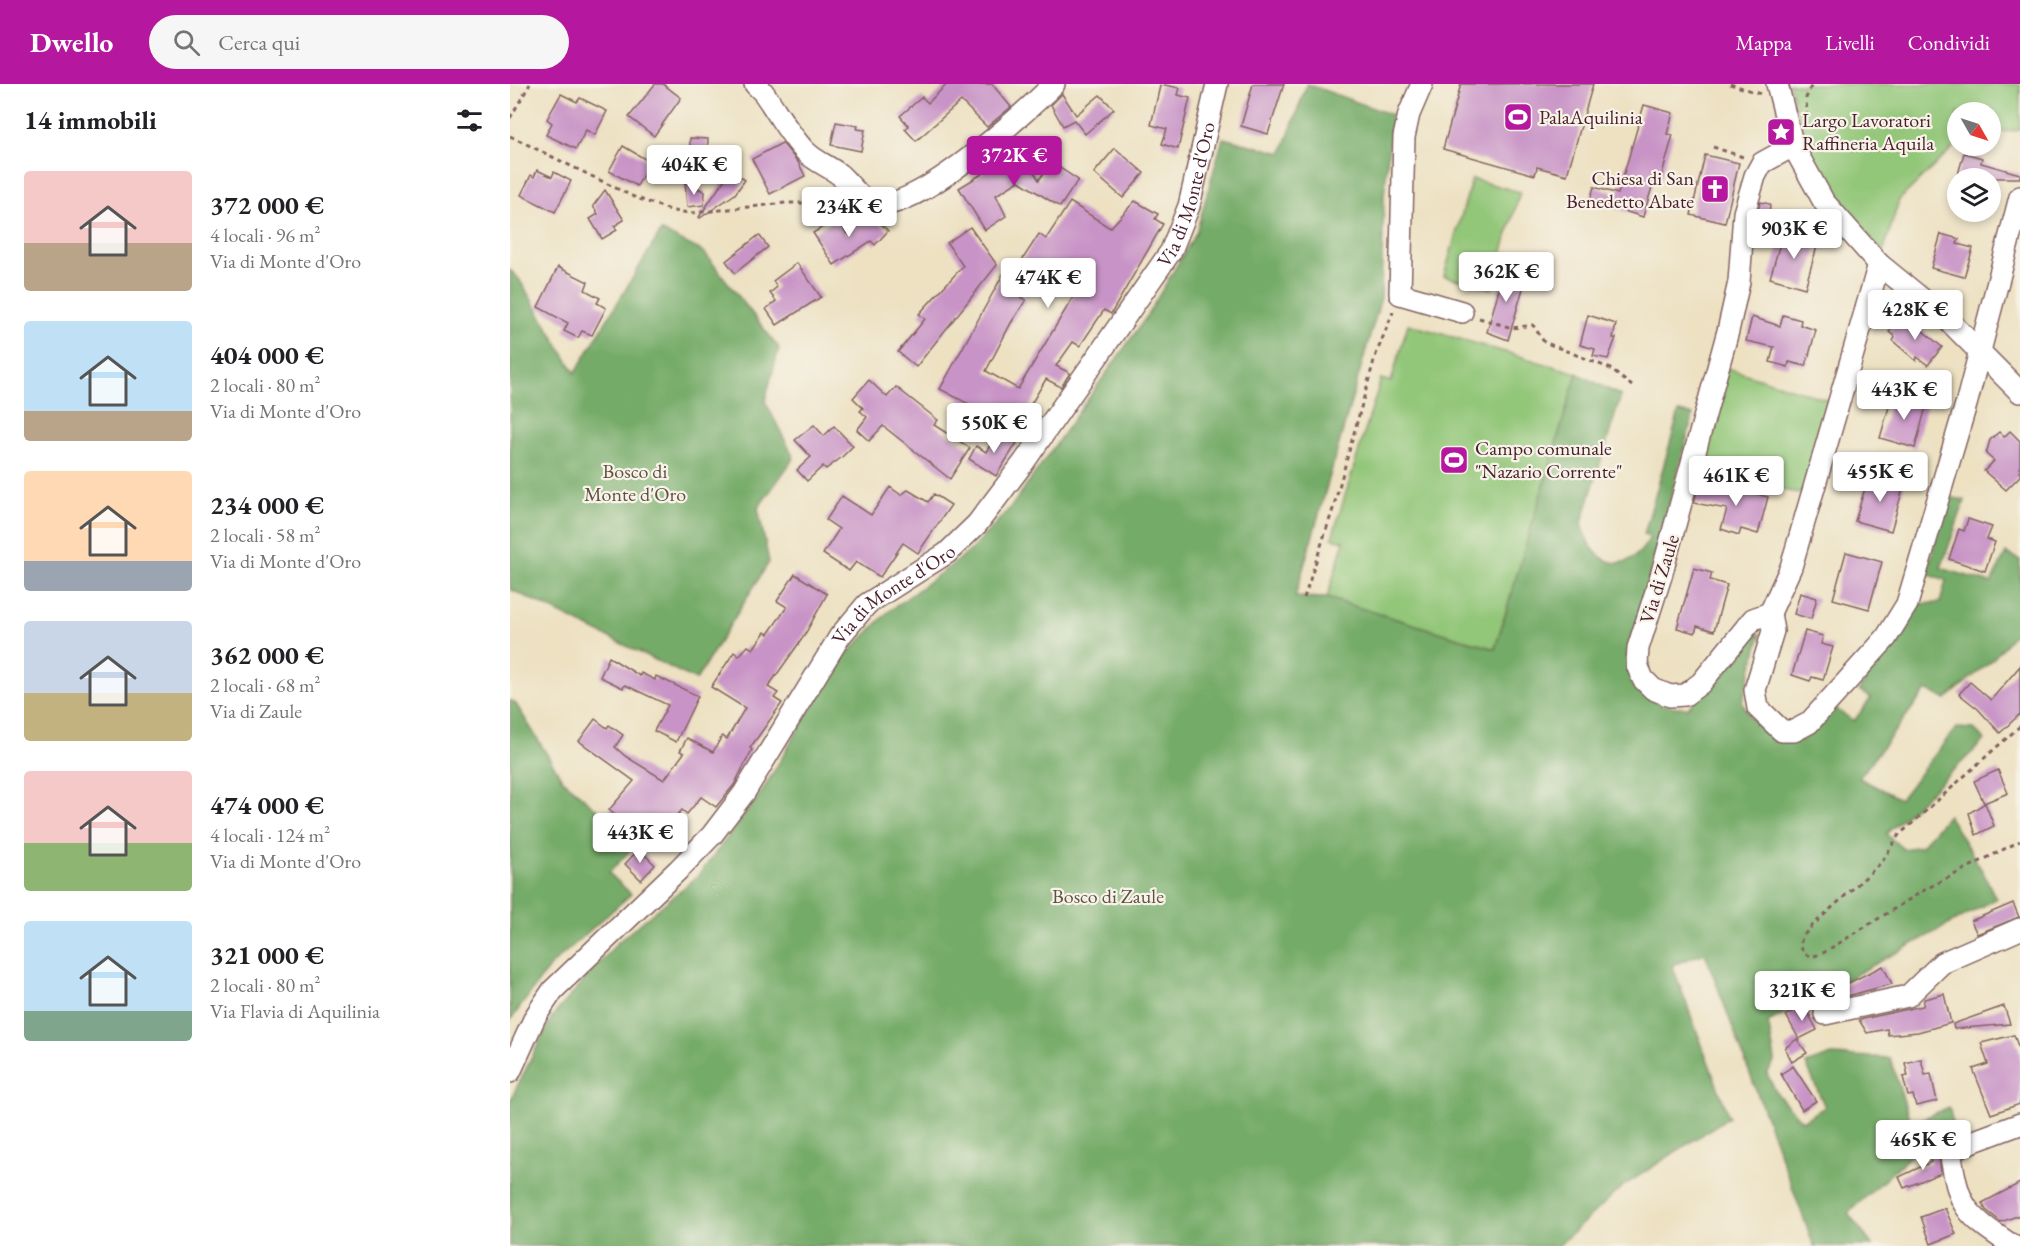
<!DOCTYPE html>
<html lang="it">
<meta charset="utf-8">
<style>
body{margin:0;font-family:"EB Garamond",serif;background:#f6f6f6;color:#202124;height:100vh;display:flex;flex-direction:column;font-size:22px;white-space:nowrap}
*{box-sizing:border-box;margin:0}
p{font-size:20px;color:#757577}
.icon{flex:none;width:33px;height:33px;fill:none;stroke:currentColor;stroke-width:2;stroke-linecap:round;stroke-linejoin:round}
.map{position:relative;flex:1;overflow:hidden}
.drawer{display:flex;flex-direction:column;background:#fff;width:510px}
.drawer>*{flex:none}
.needle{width:39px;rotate:129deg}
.fabs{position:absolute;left:1437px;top:18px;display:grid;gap:12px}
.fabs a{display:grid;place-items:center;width:54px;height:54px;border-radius:50%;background:#fff;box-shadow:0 3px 9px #0003;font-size:30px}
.price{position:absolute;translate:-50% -51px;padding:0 14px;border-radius:6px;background:#fff;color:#222;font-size:20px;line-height:39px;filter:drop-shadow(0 2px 3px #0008)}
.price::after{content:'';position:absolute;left:50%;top:36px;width:18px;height:14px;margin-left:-9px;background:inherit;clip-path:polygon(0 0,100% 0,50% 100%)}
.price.selected{background:#b5179e;color:#fff}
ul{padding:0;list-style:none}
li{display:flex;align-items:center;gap:18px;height:150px;padding:0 24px}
li span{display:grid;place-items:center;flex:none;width:168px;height:120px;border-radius:6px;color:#555}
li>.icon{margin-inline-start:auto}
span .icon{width:72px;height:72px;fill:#fffc;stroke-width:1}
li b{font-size:26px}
h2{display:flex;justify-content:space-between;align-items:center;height:72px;padding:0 24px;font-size:26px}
header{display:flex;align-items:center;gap:36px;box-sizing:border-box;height:84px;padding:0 30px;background:#b5179e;color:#fff}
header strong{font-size:28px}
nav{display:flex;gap:33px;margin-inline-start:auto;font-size:21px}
.search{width:420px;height:54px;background:#f6f6f6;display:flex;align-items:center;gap:15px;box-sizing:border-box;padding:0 21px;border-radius:33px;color:#757577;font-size:22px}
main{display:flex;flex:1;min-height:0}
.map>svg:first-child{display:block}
</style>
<header>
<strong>Dwello</strong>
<div class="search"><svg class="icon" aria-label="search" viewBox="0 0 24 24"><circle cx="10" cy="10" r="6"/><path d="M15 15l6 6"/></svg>Cerca qui</div>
<nav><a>Mappa</a><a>Livelli</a><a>Condividi</a></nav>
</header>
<main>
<section class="drawer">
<h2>14 immobili<svg class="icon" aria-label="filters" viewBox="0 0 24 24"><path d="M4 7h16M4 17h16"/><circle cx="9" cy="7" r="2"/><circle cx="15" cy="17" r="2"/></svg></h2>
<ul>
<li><span style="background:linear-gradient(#f6c9c9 60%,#b9a48a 0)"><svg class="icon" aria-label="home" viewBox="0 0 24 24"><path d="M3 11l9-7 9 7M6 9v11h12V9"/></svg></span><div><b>372 000 €</b><p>4 locali · 96 m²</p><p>Via di Monte d'Oro</p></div></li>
<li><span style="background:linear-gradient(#bfe0f5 75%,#b9a48a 0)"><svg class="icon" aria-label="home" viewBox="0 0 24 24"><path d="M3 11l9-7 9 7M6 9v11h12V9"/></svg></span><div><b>404 000 €</b><p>2 locali · 80 m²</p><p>Via di Monte d'Oro</p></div></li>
<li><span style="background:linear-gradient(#ffd9b3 75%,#9aa5b1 0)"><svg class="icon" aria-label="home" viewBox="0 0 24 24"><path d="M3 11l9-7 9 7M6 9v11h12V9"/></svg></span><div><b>234 000 €</b><p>2 locali · 58 m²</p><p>Via di Monte d'Oro</p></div></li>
<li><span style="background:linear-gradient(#c9d6e8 60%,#c2b280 0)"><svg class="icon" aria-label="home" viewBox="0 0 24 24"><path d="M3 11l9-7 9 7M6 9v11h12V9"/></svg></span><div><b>362 000 €</b><p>2 locali · 68 m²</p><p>Via di Zaule</p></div></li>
<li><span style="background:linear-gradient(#f6c9c9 60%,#8fb573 0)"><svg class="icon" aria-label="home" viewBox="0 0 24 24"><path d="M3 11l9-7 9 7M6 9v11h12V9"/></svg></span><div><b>474 000 €</b><p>4 locali · 124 m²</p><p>Via di Monte d'Oro</p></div></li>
<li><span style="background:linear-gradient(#bfe0f5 75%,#7fa58c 0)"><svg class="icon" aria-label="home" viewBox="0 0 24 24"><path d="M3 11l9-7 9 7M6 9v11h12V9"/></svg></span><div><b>321 000 €</b><p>2 locali · 80 m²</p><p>Via Flavia di Aquilinia</p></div></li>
</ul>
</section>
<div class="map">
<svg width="1510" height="1162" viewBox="0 0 1510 1162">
<rect width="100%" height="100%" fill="#f7f3e8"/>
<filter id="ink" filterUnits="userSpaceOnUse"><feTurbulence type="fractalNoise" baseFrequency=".0167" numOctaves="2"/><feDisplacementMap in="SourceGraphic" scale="12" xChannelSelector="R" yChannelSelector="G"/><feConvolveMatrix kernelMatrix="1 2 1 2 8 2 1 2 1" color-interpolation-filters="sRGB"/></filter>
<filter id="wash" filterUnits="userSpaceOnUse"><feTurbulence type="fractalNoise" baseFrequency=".008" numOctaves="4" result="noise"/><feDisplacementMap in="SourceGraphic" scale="24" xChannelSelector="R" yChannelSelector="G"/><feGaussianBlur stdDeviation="1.35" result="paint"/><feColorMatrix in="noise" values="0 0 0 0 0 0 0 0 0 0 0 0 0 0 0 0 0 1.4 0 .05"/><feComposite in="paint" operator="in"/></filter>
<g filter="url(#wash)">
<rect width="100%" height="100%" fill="#ede1c2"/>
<g fill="#92c678" stroke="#6e7252" stroke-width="1.5">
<polygon points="1279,0 1510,0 1510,46 1481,49 1480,28 1448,28 1447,60 1389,116 1373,169 1307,89"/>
<polygon points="962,95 1010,108 982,205 934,192"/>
<polygon points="898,240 1067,289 985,565 817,514 834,457 822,454 871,295 881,298"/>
<polygon points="1217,284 1321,317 1293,411 1193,384"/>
</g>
<g fill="#75ab68" stroke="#60654a" stroke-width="1.5">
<path d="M 797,0 L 882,31 L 874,111 L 871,214 L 785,513 L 817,514 L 985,565 L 1067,289 L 1111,312 L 1072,438 C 1079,481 1118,496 1140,453 L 1134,450 L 1169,328 L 1183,331 L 1116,578 C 1129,612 1141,622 1178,624 L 1238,553 L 1251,550 L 1232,618 L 1241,634 L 1267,655 L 1293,656 L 1326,625 L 1344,637 L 1361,614 L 1349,606 L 1405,520 L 1430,519 L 1436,496 L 1416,490 L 1439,413 L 1455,416 L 1431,484 L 1481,499 L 1496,469 L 1510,476 L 1510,543 L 1483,575 L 1436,615 L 1416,606 L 1349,694 L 1390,715 L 1446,644 L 1464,645 L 1475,656 L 1376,750 L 1393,765 L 1411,762 L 1438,731 L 1473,788 L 1486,815 L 1258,938 L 1265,976 L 1257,990 L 1267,1010 L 1292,1037 L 1315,1023 L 1296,980 L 1322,971 L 1380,974 L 1401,1040 L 1439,1023 L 1445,1047 L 1408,1065 L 1338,1129 L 1363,1162 L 1304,1162 L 1195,869 L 1162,881 L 1219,1033 L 1113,1102 L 1048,1162 L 0,1162 L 0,1017 L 42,933 L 109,857 L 188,792 L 251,709 L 328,579 L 378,528 L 459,468 L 501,423 L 635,235 L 686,149 L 713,54 L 772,69 Z"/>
<polygon points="151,147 194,168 269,264 255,317 284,374 248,424 259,478 186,596 0,505 0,186 9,195 65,289"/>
<polygon points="0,616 6,620 52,695 126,760 99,789 121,810 40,882 0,937"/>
</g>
<g id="blocks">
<g fill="#c893c6" fill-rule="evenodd">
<polygon points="145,0 153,0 171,14 144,52 119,33"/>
<polygon points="437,0 482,0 501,23 477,43 451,17 406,57 395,45 399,42 390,32 412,13 418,19"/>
<polygon points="743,0 774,0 758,50 731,42"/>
<polygon points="951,0 1083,0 1057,91 1027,83 1025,91 933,65"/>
<polygon points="655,1 670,4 668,11 680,14 668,65 652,60 657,45 641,41 650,2"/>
<polygon points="51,10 67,18 70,14 97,27 85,51 76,46 66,65 36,51 42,39 37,35"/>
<polygon points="552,10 566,31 590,11 604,25 575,50 564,36 553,42 541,21"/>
<polygon points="1134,21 1163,29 1157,50 1163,51 1151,94 1145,93 1133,133 1080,116 1084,103 1108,110"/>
<polygon points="326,38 348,42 347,45 355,46 351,67 321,61"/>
<polygon points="180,54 198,55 196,93 180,80"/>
<polygon points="272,59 288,78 295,92 260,110 242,75"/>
<polygon points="113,62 140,78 127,102 99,87"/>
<polygon points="605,64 634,89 613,114 584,89"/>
<polygon points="511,66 529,96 541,78 568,96 550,123 509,97 486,111 496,132 475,146 449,104"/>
<polygon points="1454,69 1472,74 1471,79 1510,90 1510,94 1447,94"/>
<polygon points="1195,71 1229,79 1215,139 1181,131"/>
<polygon points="27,86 42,93 44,88 61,97 45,128 11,111 21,91 24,93"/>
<polygon points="221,86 235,96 225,110 190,134 189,133"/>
<polygon points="175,97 195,108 194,121 177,123"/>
<polygon points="95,106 114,136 104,142 107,146 92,155 80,135 88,130 83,122"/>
<path d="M 625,117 L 648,130 L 645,135 L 653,140 L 601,230 L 594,226 L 570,262 L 563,258 L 546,282 L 560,289 L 551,303 L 536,295 L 506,345 L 430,305 L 496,185 L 503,190 L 529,150 L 536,155 L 560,118 L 600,144 ZM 526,184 L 565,210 L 508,305 L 476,287 L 501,239 L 516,216 L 510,213 Z"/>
<polygon points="1250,118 1260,120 1258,145 1246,143"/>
<polygon points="355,131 361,136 364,133 378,147 365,161 361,157 324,181 303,149 327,134 337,150"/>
<polygon points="460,143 487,181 406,283 388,268 415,235 409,230 453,182 437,159"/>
<polygon points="1273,149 1308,159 1295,204 1260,194"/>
<polygon points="1431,150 1449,155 1447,160 1463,164 1454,193 1421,184"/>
<polygon points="249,151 258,163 225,189 216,177"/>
<polygon points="287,179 311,213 267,241 256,225 266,217 260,209 267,203 263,197"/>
<polygon points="993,179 1007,182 1002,197 1014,201 998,256 977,248 991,198 987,196"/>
<polygon points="48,183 78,198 75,206 90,214 87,219 96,224 82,251 72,247 68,254 54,247 58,239 28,223"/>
<polygon points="1078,231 1106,240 1103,254 1106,254 1098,275 1083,272 1085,265 1070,261"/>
<polygon points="1273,231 1291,236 1290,241 1306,246 1296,282 1279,278 1278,283 1260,278 1264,263 1236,257 1242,233 1270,242"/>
<polygon points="1394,231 1432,263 1418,281 1407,273 1406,277 1383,257 1385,253 1379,248"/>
<polygon points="359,296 377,313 386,303 428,336 424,341 460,364 440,395 373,342 359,357 347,346 357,333 350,327 353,324 343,314"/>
<polygon points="1383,309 1417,319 1405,364 1370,354"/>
<polygon points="304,341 314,352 324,342 343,362 332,373 316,385 313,382 297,397 287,386 301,373 285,356"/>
<polygon points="489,347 507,359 486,392 459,375 466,362 476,368"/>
<polygon points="1500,347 1510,357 1510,392 1496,406 1474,387 1484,377 1476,370 1480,356 1489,348 1494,353"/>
<polygon points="1359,391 1394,401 1381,447 1345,437"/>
<polygon points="1225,398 1243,403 1242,409 1258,413 1248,450 1231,445 1229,451 1211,445 1217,425 1184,419 1189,401 1222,408"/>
<polygon points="380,403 391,411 398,406 418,418 424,410 441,421 408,469 393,459 370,493 346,478 339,487 313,470 329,445 316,436 332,412 361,431"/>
<polygon points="1458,435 1482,443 1477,455 1485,458 1475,487 1439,475 1449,445 1454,447"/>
<polygon points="1336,468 1372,478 1359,525 1323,515"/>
<polygon points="1184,484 1202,489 1200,496 1217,501 1204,547 1187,542 1185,549 1167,544"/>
<polygon points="285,490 317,510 294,552 258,603 268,609 264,614 272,619 240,664 242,666 224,701 206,723 191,713 177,730 172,726 141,761 99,726 124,697 69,657 85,635 97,644 99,641 113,651 105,663 115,672 154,696 174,669 170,667 177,654 203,668 212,652 217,655 235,624 201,603 224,568 229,572 238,562 243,565 255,548 258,550 277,523 267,517"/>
<polygon points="1290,509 1307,514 1301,535 1284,530"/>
<polygon points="1295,547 1313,552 1311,560 1323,563 1313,596 1302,593 1300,597 1282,591"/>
<polygon points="99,573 130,592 131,589 145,596 146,592 188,612 166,658 144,647 158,621 115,601 113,604 90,593"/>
<polygon points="1510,582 1510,630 1490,649 1468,625 1449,610 1460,598 1481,616"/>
<polygon points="1488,686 1498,709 1474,719 1464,697"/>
<polygon points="1475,719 1484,742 1466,751 1459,729"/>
<polygon points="129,765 145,781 131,796 115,780"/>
<polygon points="1503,819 1509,833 1467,850 1461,837"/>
<polygon points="1373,882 1382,900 1337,912 1332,902"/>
<polygon points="1434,910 1441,939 1408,948 1378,951 1377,945 1357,949 1349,936 1413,922 1414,915"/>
<polygon points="1294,921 1307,946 1289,955 1276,931"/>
<polygon points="1494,922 1500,940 1444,945 1443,940"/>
<polygon points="1504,951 1510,968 1510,1020 1481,1030 1463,985 1478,980 1471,959"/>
<polygon points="1287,955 1297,969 1282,978 1275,964"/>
<polygon points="1411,975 1415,991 1421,990 1427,1017 1406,1022 1403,1011 1398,1012 1393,993 1398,992 1395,979"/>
<polygon points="1283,982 1306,1017 1292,1026 1271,990"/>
<polygon points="1428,1065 1431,1089 1394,1104 1389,1093 1421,1078 1418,1068"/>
<polygon points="1510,1099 1510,1131 1491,1138 1476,1126 1472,1119"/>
<polygon points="1435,1124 1446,1150 1421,1160 1411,1133"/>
</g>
</g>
</g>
<g filter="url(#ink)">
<use href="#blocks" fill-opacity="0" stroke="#836360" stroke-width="1.5"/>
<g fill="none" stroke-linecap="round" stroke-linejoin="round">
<g stroke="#836360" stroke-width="24">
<g id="minor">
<path d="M 245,0 L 253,8 C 267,27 279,51 296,68 C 306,78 319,82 330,91 C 339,99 349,114 360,119 C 398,137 517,27 544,0"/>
<polyline points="912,0 899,30 894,53 890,210 952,228"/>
<polyline points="1267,0 1283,62 1314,118 1369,180 1440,238 1510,308"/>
<polyline points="1283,62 1252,79 1245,92 1234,129 1229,198 1218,247 1151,492 1128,564 1127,581 1133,595 1143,605 1160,612 1175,611 1191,599 1243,535 1260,529 1281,483 1369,180"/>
<polyline points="1260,529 1263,547 1245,606 1248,624 1272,647 1284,647 1299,639 1376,554 1397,520 1457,317 1510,113"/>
<polyline points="1315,930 1398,912 1432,879 1510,845"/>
<path id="s1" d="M 0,988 L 25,933 L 43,906 L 168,786 L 202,751 L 234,709 L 330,552 L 357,520 L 437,469 L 467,440 L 514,378 L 661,167 L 679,122 L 707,0"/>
<path d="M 1503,1162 C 1454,1129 1449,1125 1440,1066 L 1510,1040"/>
</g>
</g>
<g stroke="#836360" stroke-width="3" stroke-dasharray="4.5 4.5" stroke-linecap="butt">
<polyline points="1220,0 1251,10"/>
<polyline points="1297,33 1296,14 1302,0"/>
<polyline points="0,34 20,0"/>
<polyline points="0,52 124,113 163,127 182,129 276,119 328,119"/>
<polyline points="1203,63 1233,73"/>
<polyline points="969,234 1002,244 1023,241 1034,258 1099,284 1122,302"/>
<polyline points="794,514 823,425 865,273 883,228"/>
<polyline points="1510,642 1388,752 1372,778 1303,841 1292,853 1290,862 1295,870 1301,873 1313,869 1416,805 1510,757"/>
</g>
<use href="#minor" stroke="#fff" stroke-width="21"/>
</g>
</g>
<defs>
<g id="stadium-square" transform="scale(1.5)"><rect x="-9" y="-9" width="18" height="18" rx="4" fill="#b5179e" stroke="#f7f3e8"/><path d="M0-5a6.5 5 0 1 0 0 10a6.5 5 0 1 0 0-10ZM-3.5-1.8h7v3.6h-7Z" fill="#fff"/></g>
<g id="sight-square" transform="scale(1.5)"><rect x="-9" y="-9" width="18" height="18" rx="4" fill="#b5179e" stroke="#f7f3e8"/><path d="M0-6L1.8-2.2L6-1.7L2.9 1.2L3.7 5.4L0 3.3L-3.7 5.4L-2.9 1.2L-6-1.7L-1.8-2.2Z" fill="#fff"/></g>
<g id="church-square" transform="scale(1.5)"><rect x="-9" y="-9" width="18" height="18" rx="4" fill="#b5179e" stroke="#f7f3e8"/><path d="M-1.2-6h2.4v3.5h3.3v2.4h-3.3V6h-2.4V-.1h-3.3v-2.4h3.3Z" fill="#fff"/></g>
</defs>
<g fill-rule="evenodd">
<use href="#stadium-square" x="1008" y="33"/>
<use href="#sight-square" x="1271" y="48"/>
<use href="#church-square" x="1205" y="105"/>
<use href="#stadium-square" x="944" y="376"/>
</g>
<g text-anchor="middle" stroke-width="4.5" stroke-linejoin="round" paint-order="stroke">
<g font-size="20" fill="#4a1f2b" stroke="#f7f3e8" text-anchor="start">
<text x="1029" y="40">PalaAquilinia</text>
<text x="1292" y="43">Largo Lavoratori<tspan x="1292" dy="23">Raffineria Aquila</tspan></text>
<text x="1184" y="101" text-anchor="end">Chiesa di San<tspan x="1184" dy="23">Benedetto Abate</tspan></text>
<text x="965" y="371">Campo comunale<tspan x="965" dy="23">"Nazario Corrente"</tspan></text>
</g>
<g font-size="20" fill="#4a1f2b" stroke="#f7f3e8">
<text dy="7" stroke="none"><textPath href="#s1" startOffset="1124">Via di Monte d'Oro</textPath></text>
<text transform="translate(1149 495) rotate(-73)" y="7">Via di Zaule</text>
<text dy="7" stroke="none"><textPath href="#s1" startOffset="620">Via di Monte d'Oro</textPath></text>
</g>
<g font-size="20" fill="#605142" stroke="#f7f3e8">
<text x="125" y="394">Bosco di<tspan x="125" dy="23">Monte d'Oro</tspan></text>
<text x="598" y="819">Bosco di Zaule</text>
</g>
</g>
</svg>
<div class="fabs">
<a><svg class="needle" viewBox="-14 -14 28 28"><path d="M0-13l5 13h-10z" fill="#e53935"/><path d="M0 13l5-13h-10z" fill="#757577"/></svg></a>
<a><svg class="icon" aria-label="layers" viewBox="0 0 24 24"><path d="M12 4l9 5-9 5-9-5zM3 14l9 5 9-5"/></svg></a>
</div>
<b class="price selected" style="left:504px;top:103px">372K €</b>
<b class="price" style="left:184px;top:112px">404K €</b>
<b class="price" style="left:339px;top:154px">234K €</b>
<b class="price" style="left:1284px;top:176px">903K €</b>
<b class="price" style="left:996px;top:219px">362K €</b>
<b class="price" style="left:538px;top:225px">474K €</b>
<b class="price" style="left:1405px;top:257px">428K €</b>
<b class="price" style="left:1394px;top:337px">443K €</b>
<b class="price" style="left:484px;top:370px">550K €</b>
<b class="price" style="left:1370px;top:419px">455K €</b>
<b class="price" style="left:1226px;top:423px">461K €</b>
<b class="price" style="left:130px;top:780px">443K €</b>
<b class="price" style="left:1292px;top:938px">321K €</b>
<b class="price" style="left:1413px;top:1087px">465K €</b>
</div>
</main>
